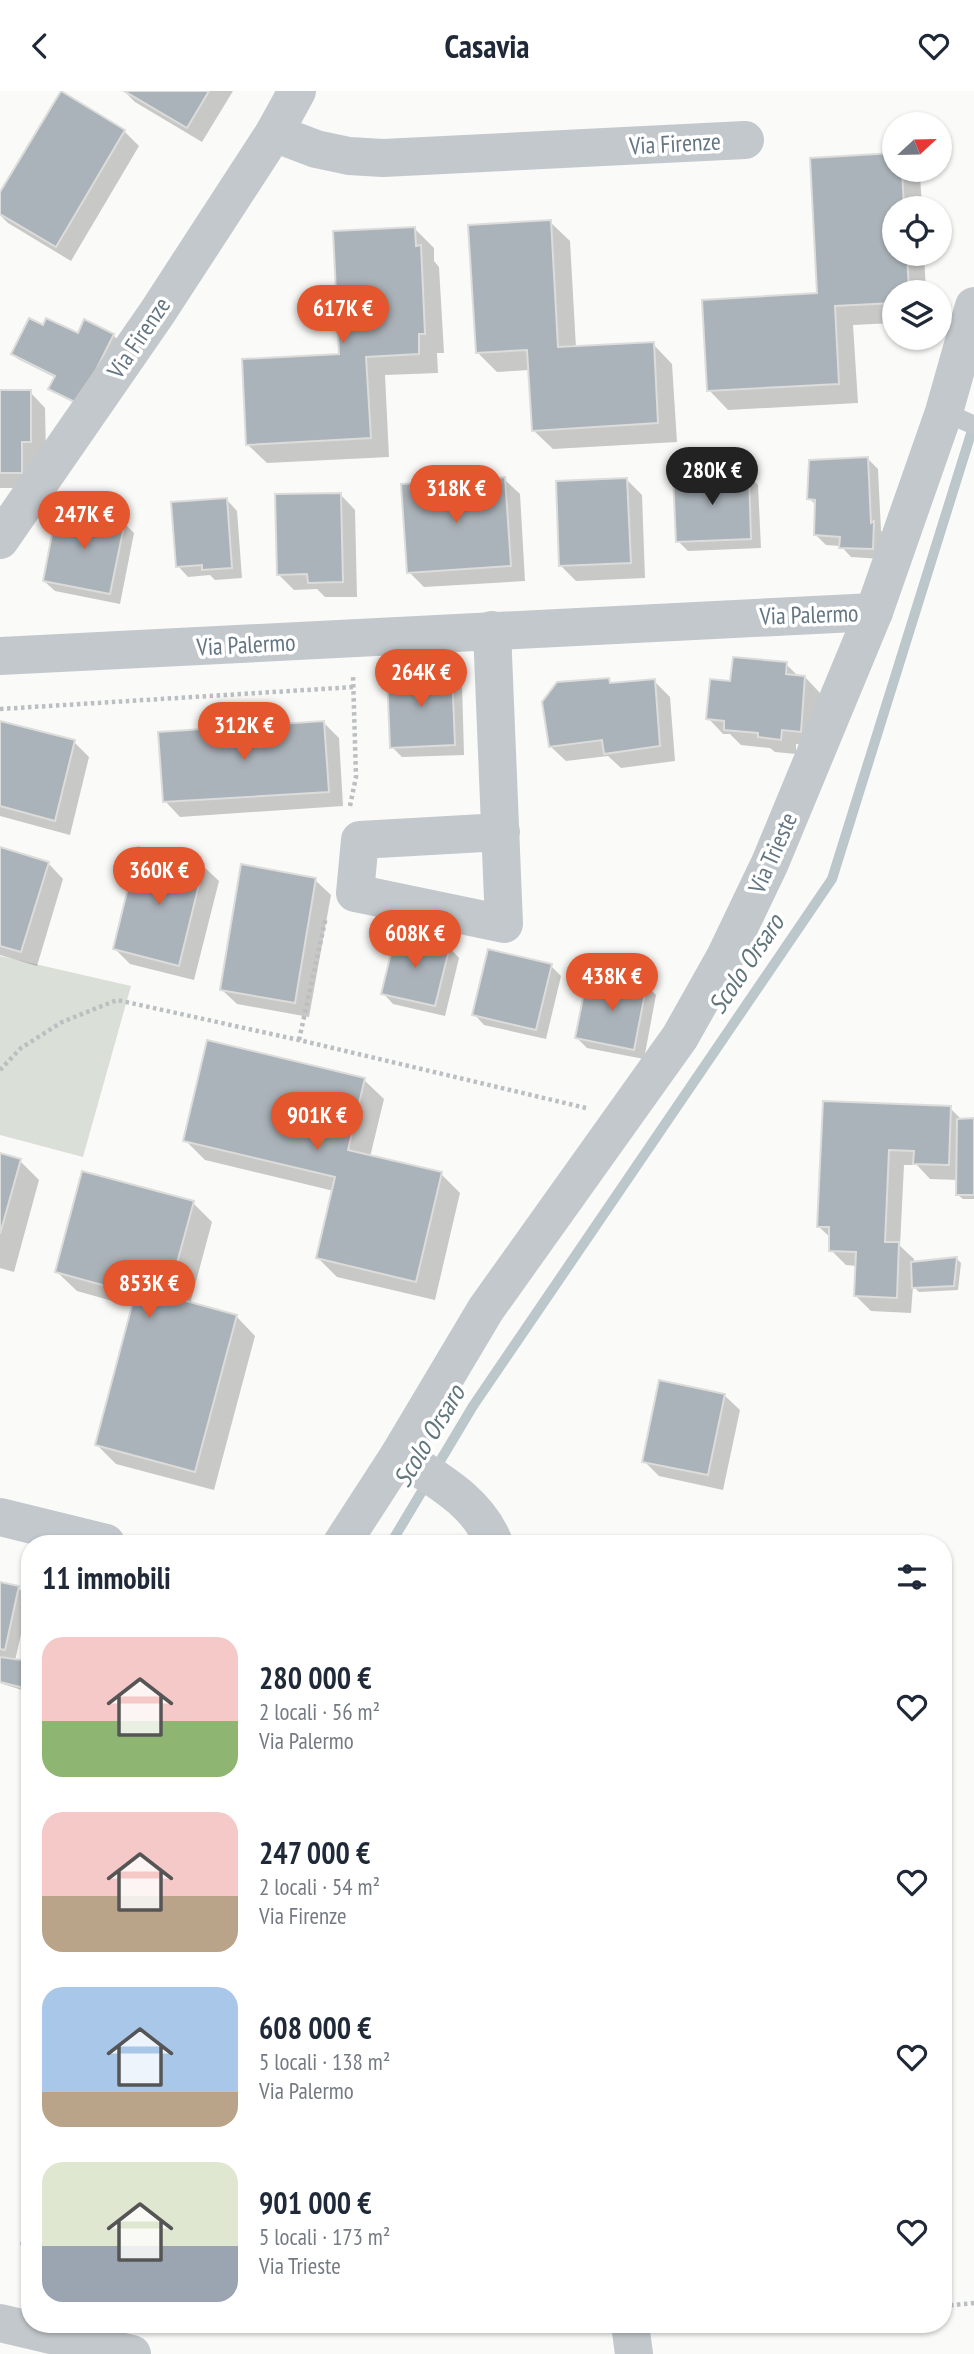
<!DOCTYPE html>
<html lang="it">
<meta charset="utf-8">
<style>
body{margin:0;font-family:"PT Sans Narrow",sans-serif;background:#f6f6f7;color:#1f2937;height:100vh;display:flex;flex-direction:column;font-size:26px;white-space:nowrap}
*{box-sizing:border-box;margin:0}
p{font-size:23px;color:#747a83}
.icon{flex:none;width:38px;height:38px;fill:none;stroke:currentColor;stroke-width:2;stroke-linecap:round;stroke-linejoin:round}
.map{position:relative;flex:1;overflow:hidden}
.side{position:absolute;left:21px;top:1444px;width:931px;height:798px;display:flex;flex-direction:column;background:#fff;border-radius:28px;box-shadow:0 2px 5px #0004}
.side>*{flex:none}
.needle{width:46px;rotate:68deg}
.buttons{position:absolute;left:882px;top:21px;display:grid;gap:14px}
.buttons a{display:grid;place-items:center;width:70px;height:70px;border-radius:50%;background:#fff;box-shadow:0 2px 5px #0004;font-size:35px}
.price{position:absolute;translate:-50% -60px;padding:0 16px;border-radius:24px;background:#e4572e;color:#fff;font-size:23px;line-height:46px;filter:drop-shadow(0 2px 4px #0008)}
.price::after{content:'';position:absolute;left:50%;top:42px;width:21px;height:16px;margin-left:-10px;background:inherit;clip-path:polygon(0 0,100% 0,50% 100%)}
.price.selected{background:#222;color:#fff}
ul{padding:0;list-style:none}
li{display:flex;align-items:center;gap:21px;height:175px;padding:0 21px}
li span{display:grid;place-items:center;flex:none;width:196px;height:140px;border-radius:21px;color:#555}
li>.icon{margin-inline-start:auto}
span .icon{width:84px;height:84px;fill:#fffc;stroke-width:1}
li b{font-size:30px}
h2{display:flex;justify-content:space-between;align-items:center;height:84px;padding:0 21px;font-size:30px}
header{display:flex;justify-content:space-between;align-items:center;height:91px;padding:0 21px;background:#fff;font-size:32px;font-weight:700}
.map>svg:first-child{display:block}
</style>
<header><svg class="icon" aria-label="back" viewBox="0 0 24 24"><path d="M15 5l-7 7 7 7"/></svg>Casavia<svg class="icon" aria-label="heart" viewBox="0 0 24 24"><path d="M12 20l-8-8c-3-5 5-10 8-4 3-6 11-1 8 4z"/></svg></header>
<div class="map">
<svg width="974" height="2263" viewBox="0 0 974 2263">
<rect width="100%" height="100%" fill="#fafaf8"/>
<polygon fill="#dadfd7" points="0,865 131,895 83,1066 0,1044"/>
<g fill="#0003">
<polygon points="124,0 233,0 202,51 135,11"/>
<polygon points="124,40 139,55 71,170 8,132 0,124 0,105"/>
<polygon points="894,64 894,79 915,79 920,83 922,117 894,117 894,163 924,163 926,201 894,201 894,232 853,234 858,312 728,319 709,299 819,204 811,69"/>
<polygon points="550,131 570,150 576,257 653,253 672,273 677,351 553,358 533,339 530,279 497,281 477,261"/>
<polygon points="414,137 434,157 434,170 439,176 444,262 437,262 438,282 385,284 389,366 267,372 247,353 340,265"/>
<polygon points="44,237 78,244 113,244 118,249 84,317 55,302 51,298 56,287 18,268 13,263"/>
<polygon points="0,301 30,301 45,317 46,365 37,397 0,397"/>
<polygon points="868,368 878,378 881,440 884,442 882,468 851,466 841,455 826,454 816,444 817,415 809,407"/>
<polygon points="748,383 758,394 761,457 688,460 678,450"/>
<polygon points="504,388 520,403 525,490 424,496 409,481"/>
<polygon points="627,389 642,404 645,487 576,490 561,475"/>
<polygon points="340,403 355,419 357,506 325,506 317,498 294,499 278,483"/>
<polygon points="227,409 237,420 242,487 215,489 210,484 188,486 178,475"/>
<polygon points="124,432 134,442 120,513 55,500 44,490"/>
<polygon points="786,573 799,586 805,586 820,602 815,655 796,653 796,663 775,661 770,657 741,654 730,643 723,643 708,627 732,592"/>
<polygon points="452,582 462,592 464,664 402,666 392,656"/>
<polygon points="608,589 613,594 654,590 670,606 675,670 621,677 608,665 566,670 550,655"/>
<polygon points="0,632 74,651 89,666 70,744 0,725"/>
<polygon points="324,632 339,647 343,715 180,726 165,710"/>
<polygon points="0,758 48,772 63,788 37,875 0,864"/>
<polygon points="203,775 219,790 194,889 130,873 115,858"/>
<polygon points="315,789 331,804 309,926 237,913 221,898"/>
<polygon points="449,856 459,867 445,925 393,913 383,902"/>
<polygon points="551,875 561,885 546,948 484,934 474,923"/>
<polygon points="646,894 656,904 644,968 587,957 577,947"/>
<polygon points="364,989 384,1008 370,1066 441,1083 460,1102 435,1209 337,1186 318,1167 334,1100 205,1069 185,1049"/>
<polygon points="824,1012 950,1017 962,1029 974,1029 974,1108 963,1108 958,1104 958,1089 930,1088 917,1074 904,1074 900,1155 914,1168 914,1172 957,1168 961,1172 958,1199 919,1201 913,1195 911,1222 871,1220 856,1205 857,1175 846,1174 831,1159 831,1147 819,1136"/>
<polygon points="0,1064 20,1070 39,1089 14,1181 0,1177"/>
<polygon points="193,1112 212,1131 190,1213 236,1225 255,1245 214,1399 116,1373 97,1354 134,1216 77,1200 57,1181"/>
<polygon points="724,1304 740,1319 723,1399 659,1385 644,1370"/>
<polygon points="0,1493 18,1497 29,1507 15,1570 30,1573 28,1601 0,1592"/>
</g>
<g fill="none" stroke-linecap="round" stroke-linejoin="round">
<polyline stroke="#bbc7cb" stroke-width="10" points="391,1452 473,1315 832,788 974,333"/>
</g>
<g fill="#aab3b9" stroke="#dcdcda" stroke-width="2">
<polygon points="61,0 125,39 56,156 0,123 0,101"/>
<polygon points="124,0 209,0 187,37"/>
<polygon points="894,62 894,79 902,79 904,117 894,117 894,163 907,163 909,201 894,201 894,212 835,215 839,293 707,300 702,209 817,202 810,67"/>
<polygon points="551,129 558,256 654,251 658,332 532,340 527,259 476,262 468,134"/>
<polygon points="415,136 416,155 421,154 425,243 419,243 419,263 366,266 371,347 246,354 242,268 339,263 333,140"/>
<polygon points="29,227 43,234 46,227 78,242 84,228 114,243 79,313 48,298 55,285 11,263"/>
<polygon points="0,299 31,299 31,351 22,351 22,382 0,382"/>
<polygon points="868,366 871,432 874,430 873,458 839,457 840,446 814,444 815,409 807,408 809,369"/>
<polygon points="749,381 751,448 676,451 673,384"/>
<polygon points="505,386 511,475 407,482 401,393"/>
<polygon points="627,387 631,472 559,475 556,390"/>
<polygon points="341,402 343,491 308,492 307,483 277,484 275,403"/>
<polygon points="227,407 232,477 202,479 202,474 176,476 171,411"/>
<polygon points="57,417 125,430 110,503 43,490"/>
<polygon points="733,566 787,571 786,583 805,585 801,641 782,639 781,649 758,646 758,642 724,639 724,630 706,628 710,588 730,590"/>
<polygon points="452,580 455,654 390,657 387,583"/>
<polygon points="609,587 610,592 655,588 660,655 604,663 602,649 549,656 542,611 557,591"/>
<polygon points="0,630 75,649 55,730 0,715"/>
<polygon points="324,630 329,701 163,711 158,641"/>
<polygon points="0,756 49,771 21,861 0,855"/>
<polygon points="138,756 204,773 179,875 113,858"/>
<polygon points="241,773 316,787 295,912 220,899"/>
<polygon points="396,842 450,855 435,915 381,903"/>
<polygon points="488,858 552,873 536,939 472,924"/>
<polygon points="616,886 647,892 634,959 575,947 586,892 613,897"/>
<polygon points="207,949 365,987 348,1059 442,1081 416,1191 316,1167 335,1086 183,1050"/>
<polygon points="823,1010 951,1015 949,1074 913,1073 914,1060 889,1059 885,1151 899,1151 897,1207 854,1205 856,1161 829,1160 829,1136 817,1136"/>
<polygon points="974,1027 974,1104 956,1104 957,1028"/>
<polygon points="0,1062 21,1068 0,1143"/>
<polygon points="82,1080 194,1110 168,1205 237,1224 195,1381 95,1354 135,1203 55,1181"/>
<polygon points="957,1166 954,1195 912,1197 911,1171"/>
<polygon points="659,1289 725,1303 708,1384 642,1371"/>
<polygon points="0,1491 19,1495 5,1559 0,1558"/>
<polygon points="0,1566 29,1570 24,1597 0,1591"/>
</g>
<g fill="none" stroke-linecap="round" stroke-linejoin="round">
<g stroke="#bbbfc2" stroke-width="4.5" stroke-dasharray="3.5 3.5" stroke-linecap="butt">
<polyline points="0,618 354,596"/>
<polyline points="350,715 356,686 353,584"/>
<polyline points="299,949 326,826"/>
<polyline points="0,979 21,957 62,931 117,909 299,949 586,1017"/>
<polyline points="22,2154 30,2131"/>
<polyline points="943,2215 974,2212"/>
<polyline points="729,2233 730,2235 752,2233"/>
</g>
<polyline stroke="#c3c8cc" stroke-width="19" points="944,321 974,334"/>
<g stroke="#c3c8cc" stroke-width="38">
<polyline points="274,42 316,58 349,65 383,67 745,49"/>
<polyline points="492,539 504,833 355,802 360,749 501,741"/>
<polyline points="0,565 874,521"/>
<path d="M 399,1364 C 435,1388 477,1409 494,1452"/>
<polyline points="0,1426 106,1452"/>
<polyline points="342,1452 399,1364 486,1218 680,946 725,866 770,772 874,521 944,321 974,215"/>
<polyline points="630,2233 634,2263"/>
</g>
<g stroke="#c3c8cc" stroke-width="38">
<polyline points="0,449 157,222 274,42 297,0"/>
<polyline points="0,2232 132,2263"/>
</g>
</g>
<g text-anchor="middle" stroke-width="7" stroke-linejoin="round" paint-order="stroke">
<g font-size="24" fill="#657683" stroke="#fff">
<text transform="translate(675 53) rotate(-3)" y="8">Via Firenze</text>
<text transform="translate(139 247) rotate(-56)" y="8">Via Firenze</text>
<text transform="translate(809 524) rotate(-2)" y="8">Via Palermo</text>
<text transform="translate(246 554) rotate(-3)" y="8">Via Palermo</text>
<text transform="translate(773 762) rotate(-66)" y="8">Via Trieste</text>
</g>
<g font-size="26" font-style="italic" fill="#60757c" stroke="#fff">
<text transform="translate(746 873) rotate(-56)" y="9">Scolo Orsaro</text>
<text transform="translate(429 1345) rotate(-59)" y="9">Scolo Orsaro</text>
</g>
</g>
</svg>
<div class="buttons">
<a><svg class="needle" viewBox="-14 -14 28 28"><path d="M0-13l5 13h-10z" fill="#e53935"/><path d="M0 13l5-13h-10z" fill="#747a83"/></svg></a>
<a><svg class="icon" aria-label="locate" viewBox="0 0 24 24"><circle cx="12" cy="12" r="6"/><path d="M12 2v4M12 18v4M2 12h4M18 12h4"/></svg></a>
<a><svg class="icon" aria-label="layers" viewBox="0 0 24 24"><path d="M12 4l9 5-9 5-9-5zM3 14l9 5 9-5"/></svg></a>
</div>
<b class="price" style="left:343px;top:254px">617K €</b>
<b class="price selected" style="left:712px;top:416px">280K €</b>
<b class="price" style="left:456px;top:434px">318K €</b>
<b class="price" style="left:84px;top:460px">247K €</b>
<b class="price" style="left:421px;top:618px">264K €</b>
<b class="price" style="left:244px;top:671px">312K €</b>
<b class="price" style="left:159px;top:816px">360K €</b>
<b class="price" style="left:415px;top:879px">608K €</b>
<b class="price" style="left:612px;top:922px">438K €</b>
<b class="price" style="left:317px;top:1061px">901K €</b>
<b class="price" style="left:149px;top:1229px">853K €</b>
<section class="side">
<h2>11 immobili<svg class="icon" aria-label="filters" viewBox="0 0 24 24"><path d="M4 7h16M4 17h16"/><circle cx="9" cy="7" r="2"/><circle cx="15" cy="17" r="2"/></svg></h2>
<ul>
<li><span style="background:linear-gradient(#f6c9c9 60%,#8fb573 0)"><svg class="icon" aria-label="home" viewBox="0 0 24 24"><path d="M3 11l9-7 9 7M6 9v11h12V9"/></svg></span><div><b>280 000 €</b><p>2 locali · 56 m²</p><p>Via Palermo</p></div><svg class="icon" aria-label="heart" viewBox="0 0 24 24"><path d="M12 20l-8-8c-3-5 5-10 8-4 3-6 11-1 8 4z"/></svg></li>
<li><span style="background:linear-gradient(#f6c9c9 60%,#b9a48a 0)"><svg class="icon" aria-label="home" viewBox="0 0 24 24"><path d="M3 11l9-7 9 7M6 9v11h12V9"/></svg></span><div><b>247 000 €</b><p>2 locali · 54 m²</p><p>Via Firenze</p></div><svg class="icon" aria-label="heart" viewBox="0 0 24 24"><path d="M12 20l-8-8c-3-5 5-10 8-4 3-6 11-1 8 4z"/></svg></li>
<li><span style="background:linear-gradient(#a9c7e8 75%,#b9a48a 0)"><svg class="icon" aria-label="home" viewBox="0 0 24 24"><path d="M3 11l9-7 9 7M6 9v11h12V9"/></svg></span><div><b>608 000 €</b><p>5 locali · 138 m²</p><p>Via Palermo</p></div><svg class="icon" aria-label="heart" viewBox="0 0 24 24"><path d="M12 20l-8-8c-3-5 5-10 8-4 3-6 11-1 8 4z"/></svg></li>
<li><span style="background:linear-gradient(#dfe7d0 60%,#9aa5b1 0)"><svg class="icon" aria-label="home" viewBox="0 0 24 24"><path d="M3 11l9-7 9 7M6 9v11h12V9"/></svg></span><div><b>901 000 €</b><p>5 locali · 173 m²</p><p>Via Trieste</p></div><svg class="icon" aria-label="heart" viewBox="0 0 24 24"><path d="M12 20l-8-8c-3-5 5-10 8-4 3-6 11-1 8 4z"/></svg></li>
</ul>
</section>
</div>
